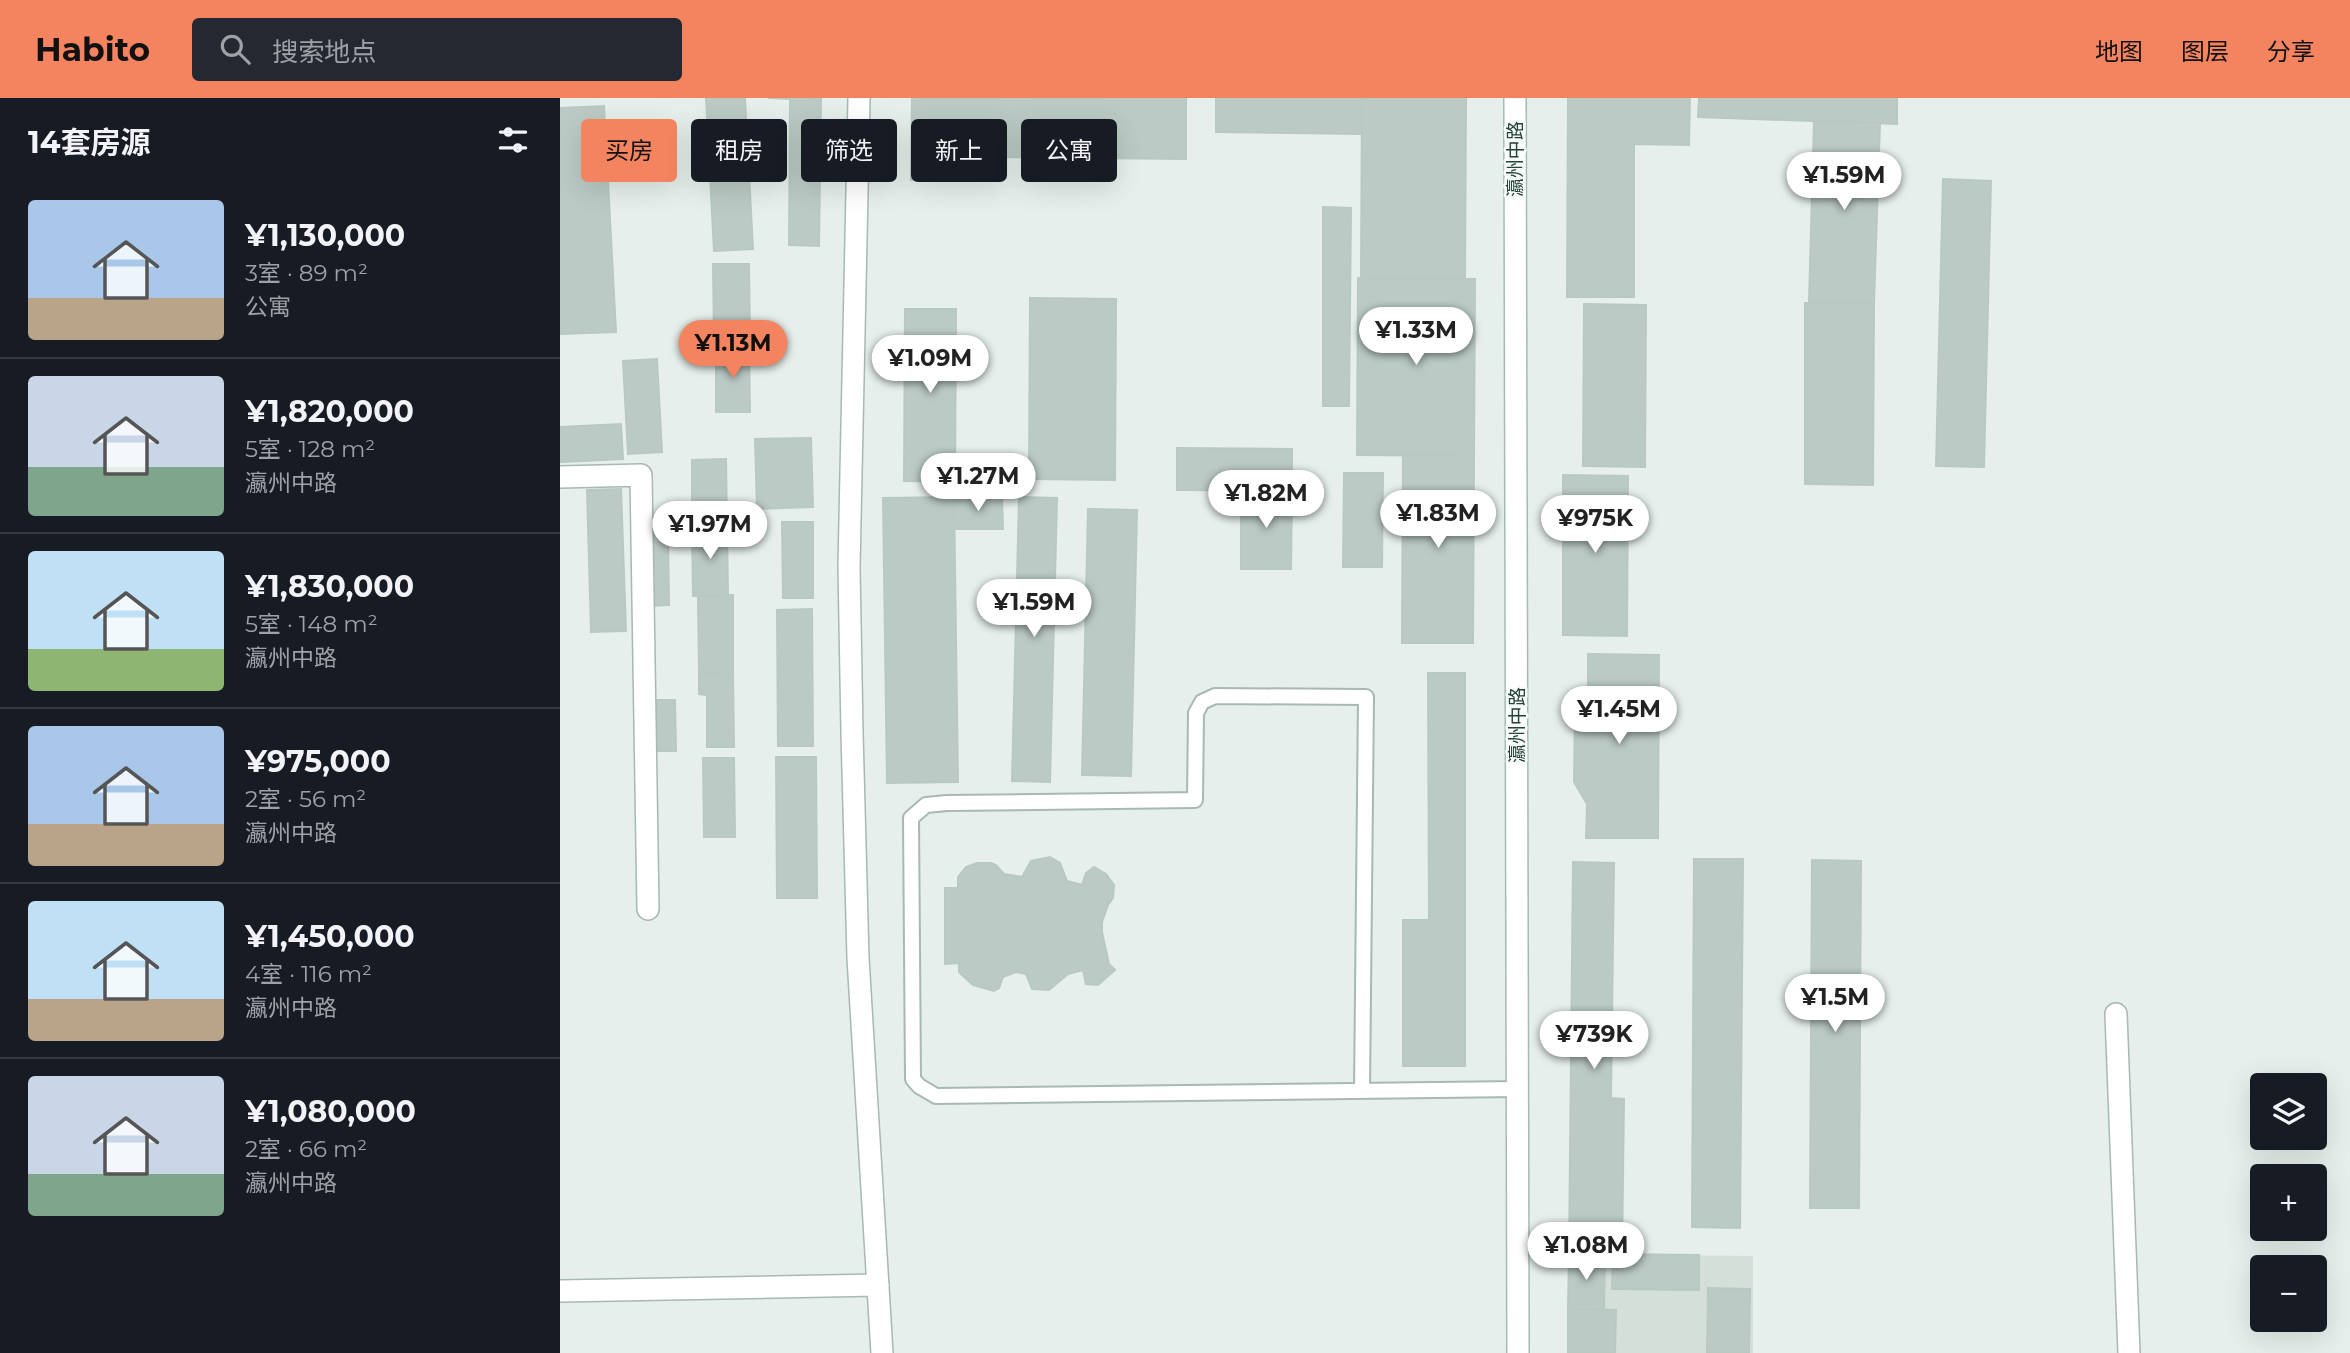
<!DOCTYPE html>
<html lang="zh">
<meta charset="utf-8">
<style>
body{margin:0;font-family:Montserrat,"Noto Sans SC",sans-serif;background:#242831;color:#f1f3f6;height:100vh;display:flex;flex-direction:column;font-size:26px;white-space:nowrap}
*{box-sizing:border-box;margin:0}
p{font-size:23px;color:#9ea1a6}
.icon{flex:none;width:38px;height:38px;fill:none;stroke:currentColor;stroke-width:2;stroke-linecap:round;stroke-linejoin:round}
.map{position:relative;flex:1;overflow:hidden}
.side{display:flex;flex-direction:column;background:#171b24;width:560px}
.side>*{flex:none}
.hud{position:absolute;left:21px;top:21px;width:665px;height:63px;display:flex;gap:14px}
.controls{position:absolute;left:1690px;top:975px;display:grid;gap:14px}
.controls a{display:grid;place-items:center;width:77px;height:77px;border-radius:7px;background:#171b24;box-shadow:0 7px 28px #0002;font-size:35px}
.price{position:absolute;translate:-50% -60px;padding:0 16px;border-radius:24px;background:#fff;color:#222;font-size:23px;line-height:46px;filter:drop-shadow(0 2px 4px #0008)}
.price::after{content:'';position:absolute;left:50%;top:42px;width:21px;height:16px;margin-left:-10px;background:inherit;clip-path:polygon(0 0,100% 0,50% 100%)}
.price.active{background:#f4845f;color:#111}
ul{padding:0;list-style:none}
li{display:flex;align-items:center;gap:21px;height:175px;padding:0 28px}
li+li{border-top:2px solid #363941}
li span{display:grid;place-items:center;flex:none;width:196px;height:140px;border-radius:7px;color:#555}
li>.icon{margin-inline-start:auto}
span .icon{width:84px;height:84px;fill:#fffc;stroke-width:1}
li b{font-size:30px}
h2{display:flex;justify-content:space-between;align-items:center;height:84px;padding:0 28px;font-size:30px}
.pill{padding:0 24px;border-radius:7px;background:#171b24;box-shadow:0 7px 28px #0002;font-size:24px;line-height:63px}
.pill.active{background:#f4845f;color:#111}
header{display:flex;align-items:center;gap:42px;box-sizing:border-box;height:98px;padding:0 35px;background:#f4845f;color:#111}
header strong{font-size:33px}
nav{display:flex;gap:38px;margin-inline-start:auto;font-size:24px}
.search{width:490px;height:63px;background:#242831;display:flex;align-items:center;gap:18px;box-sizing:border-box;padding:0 24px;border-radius:7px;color:#9ea1a6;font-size:26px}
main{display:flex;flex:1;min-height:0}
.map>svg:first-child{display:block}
</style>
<header>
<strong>Habito</strong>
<div class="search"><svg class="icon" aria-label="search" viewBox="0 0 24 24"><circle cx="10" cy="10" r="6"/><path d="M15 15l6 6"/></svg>搜索地点</div>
<nav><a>地图</a><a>图层</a><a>分享</a></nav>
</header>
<main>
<section class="side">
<h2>14套房源<svg class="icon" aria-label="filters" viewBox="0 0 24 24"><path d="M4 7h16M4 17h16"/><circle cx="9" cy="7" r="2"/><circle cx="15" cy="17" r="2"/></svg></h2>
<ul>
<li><span style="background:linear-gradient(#a9c7e8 70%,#b9a48a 0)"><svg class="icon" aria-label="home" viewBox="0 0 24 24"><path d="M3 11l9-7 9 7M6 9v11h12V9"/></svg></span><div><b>¥1,130,000</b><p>3室 · 89 m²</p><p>公寓</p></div></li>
<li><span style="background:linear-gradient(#c9d6e8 65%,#7fa58c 0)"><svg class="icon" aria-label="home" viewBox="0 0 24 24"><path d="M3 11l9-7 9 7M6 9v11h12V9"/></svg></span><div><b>¥1,820,000</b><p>5室 · 128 m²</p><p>瀛州中路</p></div></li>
<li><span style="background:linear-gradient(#bfe0f5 70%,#8fb573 0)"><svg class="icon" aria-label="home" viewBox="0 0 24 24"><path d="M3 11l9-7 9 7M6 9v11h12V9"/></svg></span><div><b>¥1,830,000</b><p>5室 · 148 m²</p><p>瀛州中路</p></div></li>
<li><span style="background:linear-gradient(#a9c7e8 70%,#b9a48a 0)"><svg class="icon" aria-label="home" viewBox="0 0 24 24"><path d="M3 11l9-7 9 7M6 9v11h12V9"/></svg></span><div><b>¥975,000</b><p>2室 · 56 m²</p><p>瀛州中路</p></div></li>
<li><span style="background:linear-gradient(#bfe0f5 70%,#b9a48a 0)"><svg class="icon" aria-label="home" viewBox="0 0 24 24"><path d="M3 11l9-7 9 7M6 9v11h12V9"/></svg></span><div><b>¥1,450,000</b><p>4室 · 116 m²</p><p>瀛州中路</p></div></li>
<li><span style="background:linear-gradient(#c9d6e8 70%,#7fa58c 0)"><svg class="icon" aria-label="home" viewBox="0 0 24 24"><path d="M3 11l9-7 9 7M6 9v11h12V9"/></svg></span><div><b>¥1,080,000</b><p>2室 · 66 m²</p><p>瀛州中路</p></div></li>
</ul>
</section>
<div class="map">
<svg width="1790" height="1255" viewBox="0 0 1790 1255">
<rect width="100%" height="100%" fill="#e6efeb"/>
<polygon fill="#d4dfda" points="1009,1156 1193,1158 1193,1255 1008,1255"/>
<g fill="#bbcac4" stroke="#b8c9c2" stroke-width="2">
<polygon points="146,0 185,0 193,151 154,153"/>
<polygon points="261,0 259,148 229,147 230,1 208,0"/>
<polygon points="352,0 626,0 626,61 428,59 428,47 406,47 405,83 351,82"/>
<polygon points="656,0 802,0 802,36 656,34"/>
<polygon points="802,0 906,0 905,181 801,180"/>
<polygon points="1008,0 1130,0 1129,47 1074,46 1074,199 1007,199"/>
<polygon points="1139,0 1337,0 1337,26 1138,19"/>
<polygon points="44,8 56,234 0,236 0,10"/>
<polygon points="1254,23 1320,25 1314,206 1249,204"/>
<polygon points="1383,81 1431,83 1424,369 1376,368"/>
<polygon points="763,109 791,110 789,308 763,308"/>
<polygon points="153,166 189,166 190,243 154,243"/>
<polygon points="798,180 915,181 914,358 797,357"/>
<polygon points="470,200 556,201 555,382 469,381"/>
<polygon points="1245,205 1314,206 1313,387 1245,386"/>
<polygon points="1024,206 1086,207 1085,369 1023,368"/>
<polygon points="345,211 396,211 395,384 344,383"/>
<polygon points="189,250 190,314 156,314 156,251"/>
<polygon points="97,261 102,354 68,356 63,263"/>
<polygon points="61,326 63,361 0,364 0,329"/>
<polygon points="251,340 253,409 197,411 195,341"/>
<polygon points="617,350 732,351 732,393 617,392"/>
<polygon points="843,358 914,358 913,545 842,545"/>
<polygon points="166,361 167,428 132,428 132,362"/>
<polygon points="784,375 823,375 822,469 783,469"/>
<polygon points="1003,377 1068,378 1067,538 1003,537"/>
<polygon points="61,391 66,533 31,534 27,392"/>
<polygon points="681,393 732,393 731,471 681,471"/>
<polygon points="442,398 443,431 394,431 394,399"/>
<polygon points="394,399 398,684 327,685 323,400"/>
<polygon points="459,399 497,400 490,684 452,683"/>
<polygon points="528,411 577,412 571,678 522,677"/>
<polygon points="222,424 253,424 253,500 223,500"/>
<polygon points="132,428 167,428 168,498 133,498"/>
<polygon points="108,431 109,507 91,508 89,432"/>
<polygon points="173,497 173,574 139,575 138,498"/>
<polygon points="252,511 253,648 218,648 217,512"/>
<polygon points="1028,556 1099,557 1098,740 1026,740 1027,706 1014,684 1015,604 1028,589"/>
<polygon points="173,574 174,649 147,649 147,597 139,596 139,575"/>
<polygon points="868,575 905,575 905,822 869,822"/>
<polygon points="93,602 115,602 116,653 93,653"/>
<polygon points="216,659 256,659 257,800 217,800"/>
<polygon points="143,660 174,660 175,739 144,739"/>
<polygon points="490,759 500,765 507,783 522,787 526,775 534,769 546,776 554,787 553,800 548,807 542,824 542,834 549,866 555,872 538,887 526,886 523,872 508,876 489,892 472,891 466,876 456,874 443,879 439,890 434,893 413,887 399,874 399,865 385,866 385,790 398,790 398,779 406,769 417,765 431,765 436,767 444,776 462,779 471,763"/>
<polygon points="1134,761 1183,761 1180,1130 1132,1129"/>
<polygon points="1252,762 1301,763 1299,1110 1250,1110"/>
<polygon points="1013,764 1054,765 1051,1000 1064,1001 1062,1157 1009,1156"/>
<rect x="843" y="822" width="62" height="146"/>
<polygon points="1009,1156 1045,1156 1044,1211 1008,1211"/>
<polygon points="1053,1156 1139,1157 1139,1192 1052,1191"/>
<polygon points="1148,1190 1190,1191 1189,1255 1147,1255"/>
<polygon points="1008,1211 1056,1212 1055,1255 1008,1255"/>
</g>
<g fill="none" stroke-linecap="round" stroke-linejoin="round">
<g stroke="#a8b8b2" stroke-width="18">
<polyline id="lane" points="802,993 806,599 655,598 642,604 636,615 635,702 387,705 366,707 351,720 353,981 359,988 376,998 958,991"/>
</g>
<g stroke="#a8b8b2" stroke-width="24">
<g id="street">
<polyline points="299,0 289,469 292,634 298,860 322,1255"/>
<polyline points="0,379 81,377 88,811"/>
<polyline points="1556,916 1569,1255"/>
<polyline points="0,1193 318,1187"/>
</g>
</g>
<g stroke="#a4bbb3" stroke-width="24">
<polyline id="secondary" points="955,0 958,1255"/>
</g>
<use href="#lane" stroke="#fff" stroke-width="14"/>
<use href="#street" stroke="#fff" stroke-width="21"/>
<use href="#secondary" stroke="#fff" stroke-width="21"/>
</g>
<g text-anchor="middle" stroke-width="5" stroke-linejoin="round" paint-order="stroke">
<g font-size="19" fill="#24423a" stroke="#f7fbf9">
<text transform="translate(955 61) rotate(-90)" y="7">瀛州中路</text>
<text transform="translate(957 627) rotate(-90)" y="7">瀛州中路</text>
</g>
</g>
</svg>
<div class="controls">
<a><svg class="icon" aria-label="layers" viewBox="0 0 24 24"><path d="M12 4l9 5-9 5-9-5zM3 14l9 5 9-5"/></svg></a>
<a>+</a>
<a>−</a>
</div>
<b class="price" style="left:1284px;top:114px">¥1.59M</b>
<b class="price" style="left:856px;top:269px">¥1.33M</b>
<b class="price active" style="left:173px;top:282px">¥1.13M</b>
<b class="price" style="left:370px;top:297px">¥1.09M</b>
<b class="price" style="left:418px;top:415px">¥1.27M</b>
<b class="price" style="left:706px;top:432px">¥1.82M</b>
<b class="price" style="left:878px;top:452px">¥1.83M</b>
<b class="price" style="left:1035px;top:457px">¥975K</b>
<b class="price" style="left:150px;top:463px">¥1.97M</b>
<b class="price" style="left:474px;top:541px">¥1.59M</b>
<b class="price" style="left:1059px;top:648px">¥1.45M</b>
<b class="price" style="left:1275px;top:936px">¥1.5M</b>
<b class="price" style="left:1034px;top:973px">¥739K</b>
<b class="price" style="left:1026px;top:1184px">¥1.08M</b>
<div class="hud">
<a class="pill active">买房</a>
<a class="pill">租房</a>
<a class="pill">筛选</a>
<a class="pill">新上</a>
<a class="pill">公寓</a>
</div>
</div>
</main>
